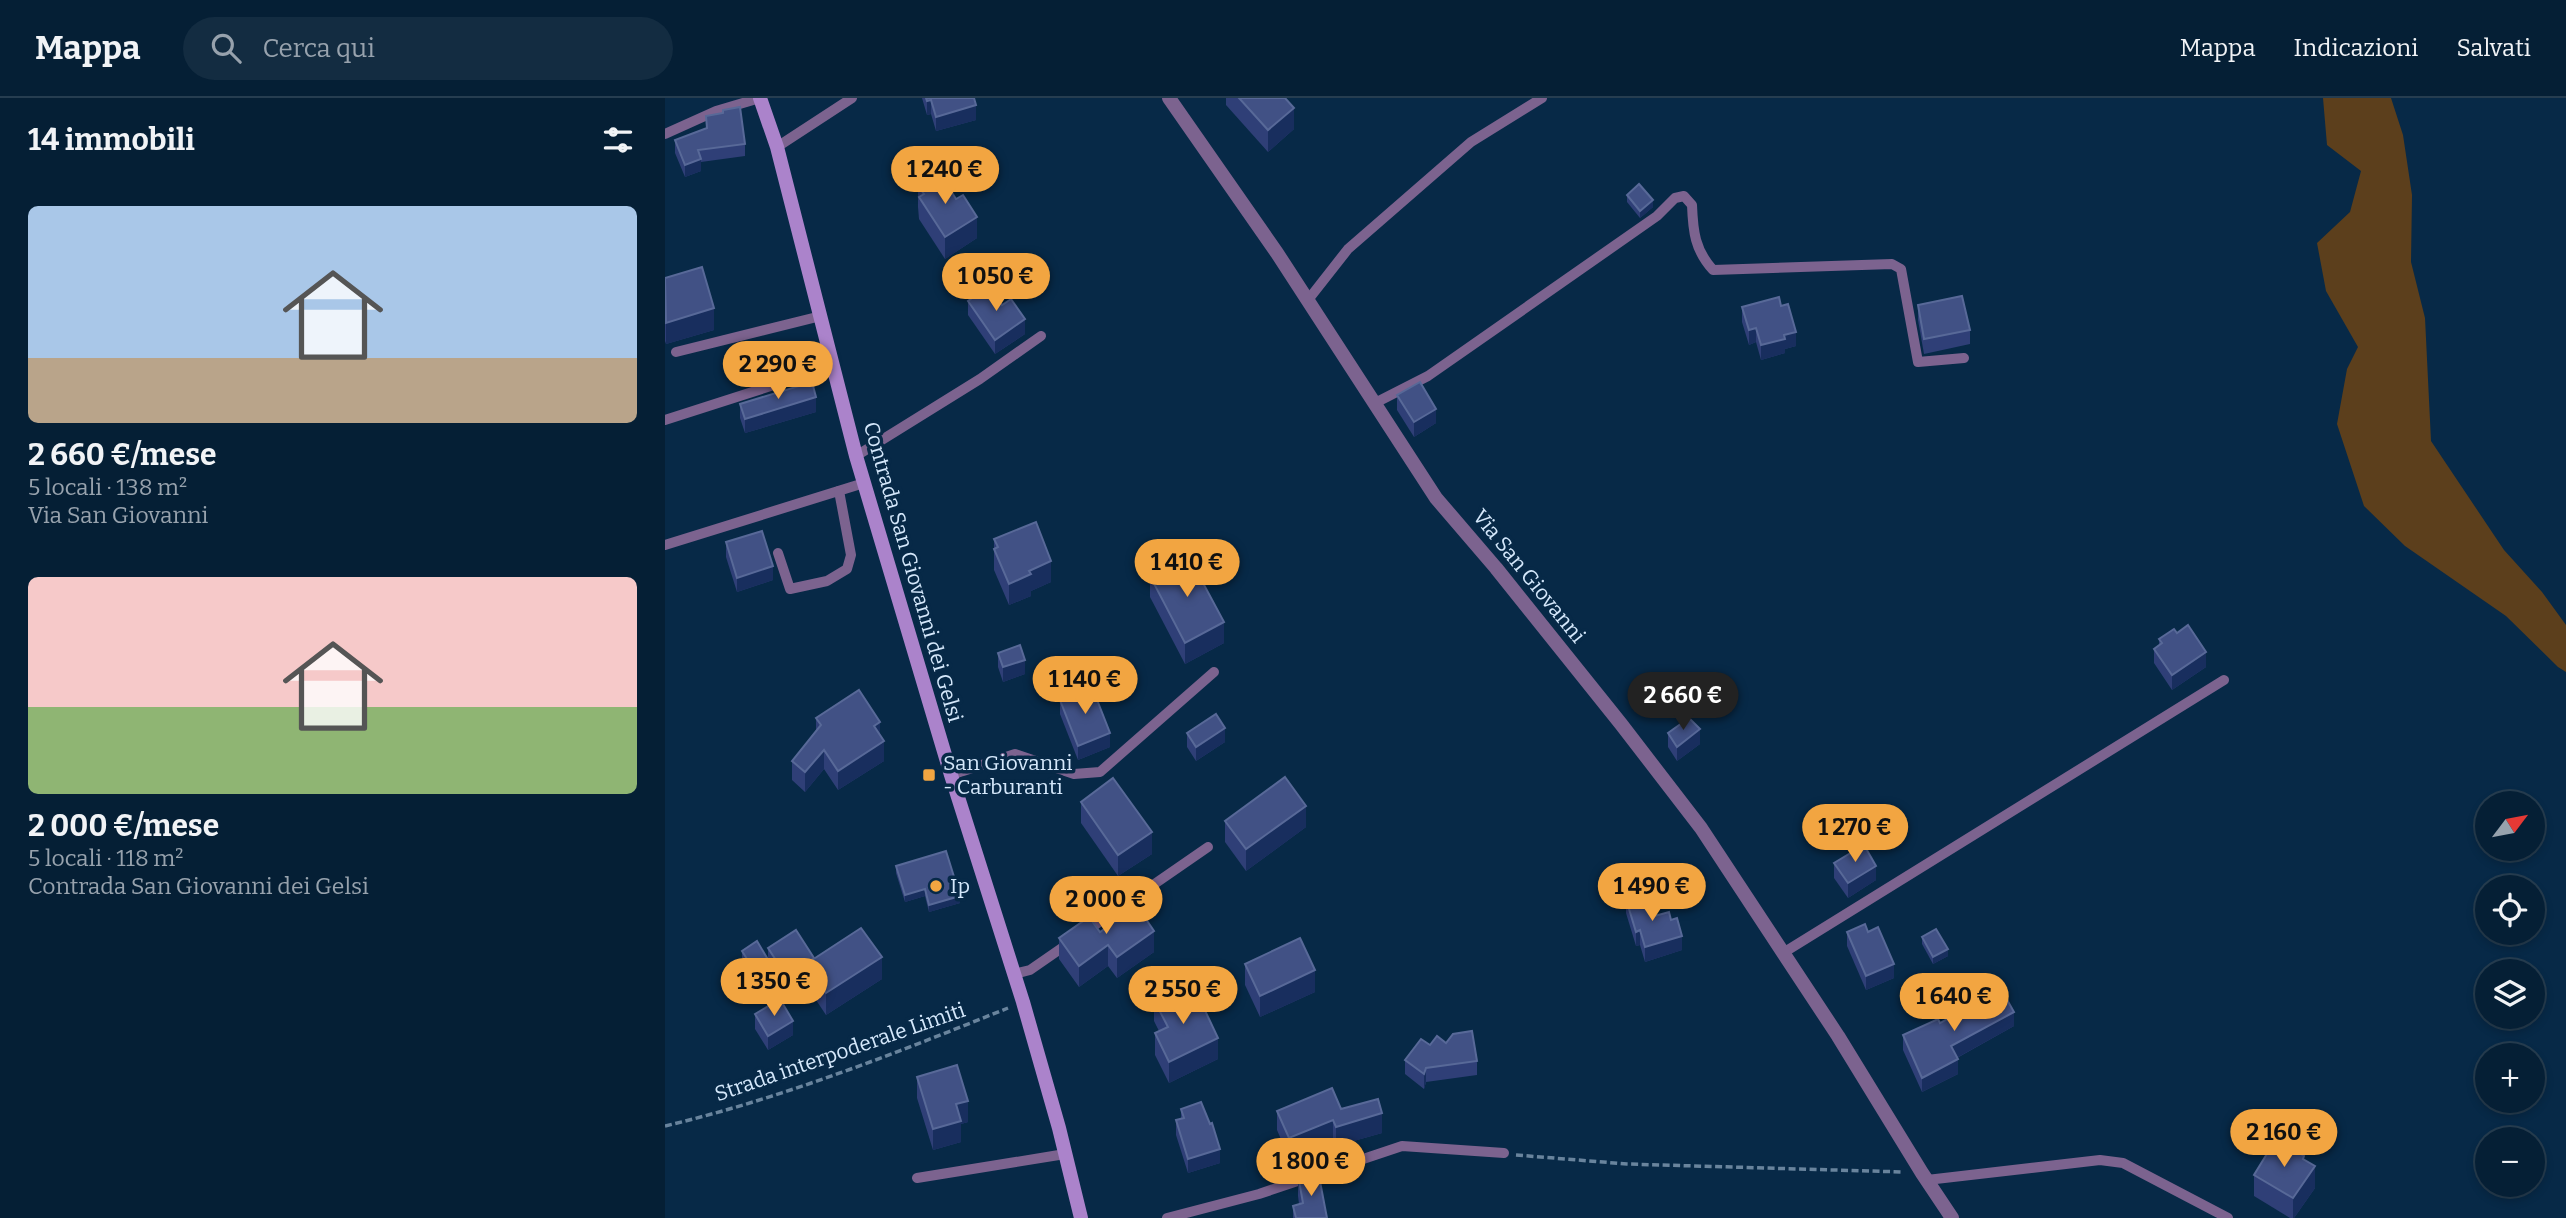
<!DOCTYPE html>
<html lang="it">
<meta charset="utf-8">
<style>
body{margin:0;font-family:Bitter,serif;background:#132c41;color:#f1f3f6;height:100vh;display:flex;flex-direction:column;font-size:26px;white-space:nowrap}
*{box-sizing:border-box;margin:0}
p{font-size:23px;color:#97a2ad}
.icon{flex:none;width:38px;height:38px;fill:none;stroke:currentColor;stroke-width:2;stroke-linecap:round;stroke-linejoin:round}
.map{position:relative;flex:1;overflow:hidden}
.details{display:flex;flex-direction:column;background:#051f35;width:665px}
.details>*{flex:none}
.needle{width:46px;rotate:58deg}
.tools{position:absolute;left:1810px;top:693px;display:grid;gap:14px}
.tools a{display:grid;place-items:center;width:70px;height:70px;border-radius:50%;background:#051f35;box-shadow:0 4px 10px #0003,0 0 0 2px #263d50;font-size:35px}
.price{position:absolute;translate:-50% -60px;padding:0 16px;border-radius:24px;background:#f2a541;color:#111;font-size:23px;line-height:46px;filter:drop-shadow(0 2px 4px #0008)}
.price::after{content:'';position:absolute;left:50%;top:42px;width:21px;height:16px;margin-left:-10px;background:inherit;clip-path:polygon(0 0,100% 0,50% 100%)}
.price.on{background:#222;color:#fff}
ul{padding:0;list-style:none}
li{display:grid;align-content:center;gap:14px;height:371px;padding:0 28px}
li span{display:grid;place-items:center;height:217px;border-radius:10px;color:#555}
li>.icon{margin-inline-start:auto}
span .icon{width:126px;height:126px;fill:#fffc;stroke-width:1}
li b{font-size:30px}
h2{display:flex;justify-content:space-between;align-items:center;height:84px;padding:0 28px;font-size:30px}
header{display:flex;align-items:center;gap:42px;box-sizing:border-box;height:98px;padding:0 35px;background:#051f35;border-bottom:2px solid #263d50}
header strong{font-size:33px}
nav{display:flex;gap:38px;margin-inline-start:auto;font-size:24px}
.search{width:490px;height:63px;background:#132c41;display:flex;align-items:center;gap:18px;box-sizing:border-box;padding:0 24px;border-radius:38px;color:#97a2ad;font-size:26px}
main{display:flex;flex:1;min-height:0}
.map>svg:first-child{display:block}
</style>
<header>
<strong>Mappa</strong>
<div class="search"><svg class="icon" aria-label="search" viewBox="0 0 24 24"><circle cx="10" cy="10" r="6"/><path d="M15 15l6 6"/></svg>Cerca qui</div>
<nav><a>Mappa</a><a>Indicazioni</a><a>Salvati</a></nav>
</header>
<main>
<section class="details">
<h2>14 immobili<svg class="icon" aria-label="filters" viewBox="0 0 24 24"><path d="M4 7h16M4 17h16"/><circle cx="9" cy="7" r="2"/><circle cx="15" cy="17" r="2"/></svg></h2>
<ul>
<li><span style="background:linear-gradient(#a9c7e8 70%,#b9a48a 0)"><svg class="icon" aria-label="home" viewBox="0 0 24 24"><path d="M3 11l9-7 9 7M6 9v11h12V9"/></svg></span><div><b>2 660 €/mese</b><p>5 locali · 138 m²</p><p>Via San Giovanni</p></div></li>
<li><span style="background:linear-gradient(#f6c9c9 60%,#8fb573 0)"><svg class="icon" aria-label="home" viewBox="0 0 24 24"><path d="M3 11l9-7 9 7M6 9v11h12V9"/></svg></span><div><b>2 000 €/mese</b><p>5 locali · 118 m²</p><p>Contrada San Giovanni dei Gelsi</p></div></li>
</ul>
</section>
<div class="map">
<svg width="1901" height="1120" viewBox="0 0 1901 1120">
<rect width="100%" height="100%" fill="#072947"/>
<polygon fill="#5c3f1c" points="1658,0 1726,0 1738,37 1747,97 1746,164 1760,220 1766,343 1839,452 1877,494 1901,527 1901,574 1893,569 1841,518 1740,448 1699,408 1672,326 1682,271 1693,249 1661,193 1652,145 1685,114 1696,73 1662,47"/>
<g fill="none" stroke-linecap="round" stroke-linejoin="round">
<g stroke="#69849d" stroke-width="3.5" stroke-dasharray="7 3.5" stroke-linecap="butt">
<path d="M 0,1028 C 118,1000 231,955 343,910"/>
<polyline points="851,1057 962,1066 1238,1074"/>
</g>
<g stroke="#7c638f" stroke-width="10">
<polyline points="0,36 51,13 95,0"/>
<polyline points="112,49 187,0"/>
<polyline points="643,202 683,151 806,44 877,0"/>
<polyline points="11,254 156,218"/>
<path d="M 710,305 L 763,278 L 992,118 L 1010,100 L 1019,98 L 1027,107 C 1028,134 1030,152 1048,172 L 1227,166 L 1236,171 L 1253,264 L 1299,260"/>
<polyline points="0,322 168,268"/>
<polyline points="191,358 315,281 376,238"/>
<polyline points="0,447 199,385"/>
<polyline points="113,455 125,491 162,483 182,471 186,457 174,393"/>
<polyline points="286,677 350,656 409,676 435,674 549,574"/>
<polyline points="420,834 543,749"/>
<polyline points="1118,855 1559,582"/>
<polyline points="349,876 365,872 404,845"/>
<polyline points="252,1080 400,1056"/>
<polyline points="1262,1082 1435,1062 1458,1065 1563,1120"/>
<polyline points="502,1120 594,1096 737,1048 839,1055"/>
</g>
<polyline stroke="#7c638f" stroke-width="14" points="504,0 612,155 771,400 831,470 956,626 1036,730 1173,938 1257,1075 1287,1120"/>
<polyline stroke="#ab83cb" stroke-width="14" points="95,0 112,49 191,358 286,677 358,904 394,1030 416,1120"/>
</g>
<g fill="#2f3f77">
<polygon points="257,0 309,0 311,22 271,33 266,16 262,17"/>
<polygon points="561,0 620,0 629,31 603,54 561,7"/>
<polygon points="41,18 80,46 80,58 36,64 36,73 20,79 10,55 10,42 41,30"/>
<polygon points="276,81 291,101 312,140 280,161 254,121 253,109 253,88"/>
<polygon points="962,97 988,109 975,120 962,104"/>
<polygon points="0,180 49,232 1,246 0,243"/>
<polygon points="303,203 360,236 330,256 303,217"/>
<polygon points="1253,207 1305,232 1305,246 1259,256 1253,222"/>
<polygon points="1077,209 1131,248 1120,251 1120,255 1096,262 1091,244 1084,247 1077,224"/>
<polygon points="732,297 771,325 749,339 732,312"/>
<polygon points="75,306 151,314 80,335 75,320"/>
<polygon points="329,441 386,484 366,493 366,498 344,507 329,472"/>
<polygon points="61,444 108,482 72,494 61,459"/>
<polygon points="485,478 559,545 520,566 485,499"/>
<polygon points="1494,541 1541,569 1507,592 1489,565 1489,551 1494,548"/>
<polygon points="333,555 360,576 338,584 333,569"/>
<polygon points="395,602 445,649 413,662 395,616"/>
<polygon points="151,620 215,638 219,663 173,692 159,671 140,694 127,682 127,663 151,633"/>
<polygon points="522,635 560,644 531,663 522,649"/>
<polygon points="1003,635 1035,646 1012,663 1003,649"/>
<polygon points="416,704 487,756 453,778 416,725"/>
<polygon points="560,723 641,729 581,773 560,744"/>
<polygon points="1169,765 1211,782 1183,800 1169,780"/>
<polygon points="231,768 295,805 264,814 260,798 240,804 231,775"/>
<polygon points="961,801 986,819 1006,822 1017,852 980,864 975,847 971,848 961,815"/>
<polygon points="435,834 489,854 452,880 443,868 414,889 394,861 394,840"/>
<polygon points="1182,834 1203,834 1229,880 1201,892 1182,848"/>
<polygon points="1257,839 1283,858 1268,866 1257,846"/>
<polygon points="103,850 149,860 217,881 161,917 141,887 141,881 122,893 105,867 105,872 90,882 77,860 77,853 103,861"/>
<polygon points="580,866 650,894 595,919 580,887"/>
<polygon points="489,902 521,911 553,961 504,985 490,957 490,935 494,933 489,923"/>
<polygon points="90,916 128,937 103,952 90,931"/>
<polygon points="1275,925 1349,928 1292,960 1293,976 1257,994 1238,952 1238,937"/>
<polygon points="781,945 812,963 812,977 761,984 759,991 740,976 740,962 765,947"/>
<polygon points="252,979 303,1024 296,1026 296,1044 268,1052 252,1000"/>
<polygon points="516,1011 555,1065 523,1075 511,1037 511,1022 516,1021"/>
<polygon points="676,1011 717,1035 671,1048 668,1041 624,1060 612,1032 612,1013"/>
<polygon points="633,1077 662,1120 628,1120 628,1108 634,1106 633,1098"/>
<polygon points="1589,1077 1650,1090 1629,1120 1625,1120 1589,1098"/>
</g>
<g fill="#182e5e">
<polygon points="266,2 266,16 262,17 262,3"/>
<polygon points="311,7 311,22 271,33 271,19"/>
<polygon points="629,10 629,31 603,54 603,32"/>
<polygon points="36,61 36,73 20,79 20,67"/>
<polygon points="988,102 988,109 975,120 975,113"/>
<polygon points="312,119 312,140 280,161 280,139"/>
<polygon points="49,210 49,232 1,246 1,225"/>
<polygon points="360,221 360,236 330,256 330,242"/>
<polygon points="1091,230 1091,244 1084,247 1084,232"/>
<polygon points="1131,234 1131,248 1120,251 1120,255 1096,262 1096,247 1119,237"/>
<polygon points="151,299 151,314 80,335 80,321"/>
<polygon points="771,311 771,325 749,339 749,324"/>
<polygon points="386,463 386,484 366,493 366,498 344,507 344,486 364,473"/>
<polygon points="108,468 108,482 72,494 72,480"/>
<polygon points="559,524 559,545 520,566 520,545"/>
<polygon points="1541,554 1541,569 1507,592 1507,577"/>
<polygon points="360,562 360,576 338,584 338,569"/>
<polygon points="215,624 215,644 209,628"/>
<polygon points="560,630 560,644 531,663 531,649"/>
<polygon points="1035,631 1035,646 1012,663 1012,649"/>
<polygon points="445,635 445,649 413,662 413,648"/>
<polygon points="219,643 219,663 173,692 173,673"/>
<polygon points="159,652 159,671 140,694 140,674"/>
<polygon points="641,708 641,729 581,773 581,751"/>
<polygon points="487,734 487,756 453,778 453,757"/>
<polygon points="1211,768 1211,782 1183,800 1183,785"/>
<polygon points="260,791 260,798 240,804 240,797"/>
<polygon points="295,798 295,805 264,814 264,807"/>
<polygon points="975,832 975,847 971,848 971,834"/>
<polygon points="489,833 489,854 452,880 452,859"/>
<polygon points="1017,838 1017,852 980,864 980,849"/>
<polygon points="443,847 443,868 414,889 414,868"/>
<polygon points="1283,851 1283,858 1268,866 1268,859"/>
<polygon points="217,859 217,881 161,917 161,895"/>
<polygon points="105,865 105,872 90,882 90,874"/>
<polygon points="1229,866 1229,880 1201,892 1201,878"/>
<polygon points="141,867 141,881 122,893 122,879"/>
<polygon points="650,872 650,894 595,919 595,898"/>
<polygon points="1349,914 1349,928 1286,963 1286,948"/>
<polygon points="128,923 128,937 103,952 103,938"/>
<polygon points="553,940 553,961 504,985 504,964"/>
<polygon points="1293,961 1293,976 1257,994 1257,980"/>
<polygon points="761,970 761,984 759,991 759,976"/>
<polygon points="303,1003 303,1024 296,1026 296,1044 268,1052 268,1031 291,1006"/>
<polygon points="717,1015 717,1035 671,1048 671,1029"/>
<polygon points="668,1022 668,1041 624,1060 624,1040"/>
<polygon points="555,1051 555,1065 523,1075 523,1061"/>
<polygon points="1650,1068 1650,1090 1629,1120 1628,1120 1628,1100"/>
</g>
<g fill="#415185" stroke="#586998" stroke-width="2">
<polygon points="261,0 309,0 311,7 271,19 266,2 262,3"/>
<polygon points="574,0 620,0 629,10 603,32"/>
<polygon points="75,9 80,46 33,52 36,61 20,67 10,42 42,30 41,18 58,15 58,12"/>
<polygon points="273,76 276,81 278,80 291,101 298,97 312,119 280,139 254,99 259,96 253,88"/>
<polygon points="974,86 988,102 975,113 962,97"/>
<polygon points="37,169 49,210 1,225 0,180"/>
<polygon points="324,188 337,207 346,201 360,221 330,242 303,203"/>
<polygon points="1297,198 1305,232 1259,241 1253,207"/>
<polygon points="1114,199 1116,208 1123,206 1131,234 1119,237 1120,241 1096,247 1091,230 1084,232 1077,209"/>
<polygon points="147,284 151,299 80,321 75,306"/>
<polygon points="755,284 771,311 749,324 732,297"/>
<polygon points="371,424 386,463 364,473 366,476 344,486 329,451 333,449 329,441"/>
<polygon points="97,433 108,468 72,480 61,444"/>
<polygon points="523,457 559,524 520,545 485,478"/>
<polygon points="1523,527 1541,554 1507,577 1489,551 1497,545 1494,541 1509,531 1512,535"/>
<polygon points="355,547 360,562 338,569 333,555"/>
<polygon points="427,589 445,635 413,648 395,602"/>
<polygon points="194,592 215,624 209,628 219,643 173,673 159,652 140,674 127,663 156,627 151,620"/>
<polygon points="551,616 560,630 531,649 522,635"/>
<polygon points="1024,620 1035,631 1012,649 1003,635"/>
<polygon points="620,679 641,708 581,751 560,723"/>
<polygon points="448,680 487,734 453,757 416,704"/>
<polygon points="1199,747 1211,768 1183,785 1169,765"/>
<polygon points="281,753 295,798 264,807 260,791 240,797 231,768"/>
<polygon points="979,795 986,819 1004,814 1006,822 1012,820 1017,838 980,849 975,832 971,834 961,801"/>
<polygon points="472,808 489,833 452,859 443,847 414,868 394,840 424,819 435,834"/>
<polygon points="1200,826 1203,834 1213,829 1229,866 1201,878 1182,834"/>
<polygon points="196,830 217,859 161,895 141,866"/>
<polygon points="1271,831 1283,851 1268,859 1257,839"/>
<polygon points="131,832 149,860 122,879 103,850"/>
<polygon points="635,840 650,872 595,898 580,866"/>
<polygon points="92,843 105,865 90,874 77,853"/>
<polygon points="511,891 521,911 536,904 553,940 504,964 490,935 503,929 489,902"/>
<polygon points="1336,891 1349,914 1286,948 1293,961 1257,980 1238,937 1273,921 1275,925"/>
<polygon points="115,901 128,923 103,938 90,916"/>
<polygon points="807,933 812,963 761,970 759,976 740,962 756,941 765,947 772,938 781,945 788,936"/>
<polygon points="292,967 303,1003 291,1006 296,1023 268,1031 252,979"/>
<polygon points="667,990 676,1011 713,1001 717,1015 671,1029 668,1022 624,1040 612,1013"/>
<polygon points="536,1004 545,1026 547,1025 555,1051 523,1061 511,1022 519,1020 516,1011"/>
<polygon points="1611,1041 1639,1058 1638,1061 1650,1068 1628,1100 1589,1077"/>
<polygon points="653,1073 662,1120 631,1120 628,1108 638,1105 633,1077"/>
</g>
<g fill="#f2a541" stroke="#072947" stroke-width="2.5">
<rect x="257" y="670" width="14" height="14" rx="3.5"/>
<circle cx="271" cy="788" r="7"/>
</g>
<g text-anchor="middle" stroke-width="7" stroke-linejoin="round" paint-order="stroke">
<g font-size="21" fill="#d5e8fb" stroke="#072947">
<text transform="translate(248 474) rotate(74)" y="7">Contrada San Giovanni dei Gelsi</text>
<text transform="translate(864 478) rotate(51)" y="7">Via San Giovanni</text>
<text transform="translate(175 954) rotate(-19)" y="7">Strada interpoderale Limiti</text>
</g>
<g font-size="21" fill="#d5e8fb" stroke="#072947" text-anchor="start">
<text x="278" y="672">San Giovanni<tspan x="278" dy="24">- Carburanti</tspan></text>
<text x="285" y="795">Ip</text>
</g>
</g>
</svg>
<div class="tools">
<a><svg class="needle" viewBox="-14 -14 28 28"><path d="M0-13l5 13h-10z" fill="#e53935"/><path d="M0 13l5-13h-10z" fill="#97a2ad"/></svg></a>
<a><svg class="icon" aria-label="locate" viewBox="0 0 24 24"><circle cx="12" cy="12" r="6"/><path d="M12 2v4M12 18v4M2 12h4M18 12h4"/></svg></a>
<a><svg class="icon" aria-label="layers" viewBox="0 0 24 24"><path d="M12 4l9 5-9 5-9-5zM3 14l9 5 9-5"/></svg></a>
<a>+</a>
<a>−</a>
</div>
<b class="price" style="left:280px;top:108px">1 240 €</b>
<b class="price" style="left:331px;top:215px">1 050 €</b>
<b class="price" style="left:113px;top:303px">2 290 €</b>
<b class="price" style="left:522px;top:501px">1 410 €</b>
<b class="price" style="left:420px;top:618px">1 140 €</b>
<b class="price on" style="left:1018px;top:634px">2 660 €</b>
<b class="price" style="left:1190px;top:766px">1 270 €</b>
<b class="price" style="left:987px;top:825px">1 490 €</b>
<b class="price" style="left:441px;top:838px">2 000 €</b>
<b class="price" style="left:109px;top:920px">1 350 €</b>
<b class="price" style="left:518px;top:928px">2 550 €</b>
<b class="price" style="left:1289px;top:935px">1 640 €</b>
<b class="price" style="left:1619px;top:1071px">2 160 €</b>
<b class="price" style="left:646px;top:1100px">1 800 €</b>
</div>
</main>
